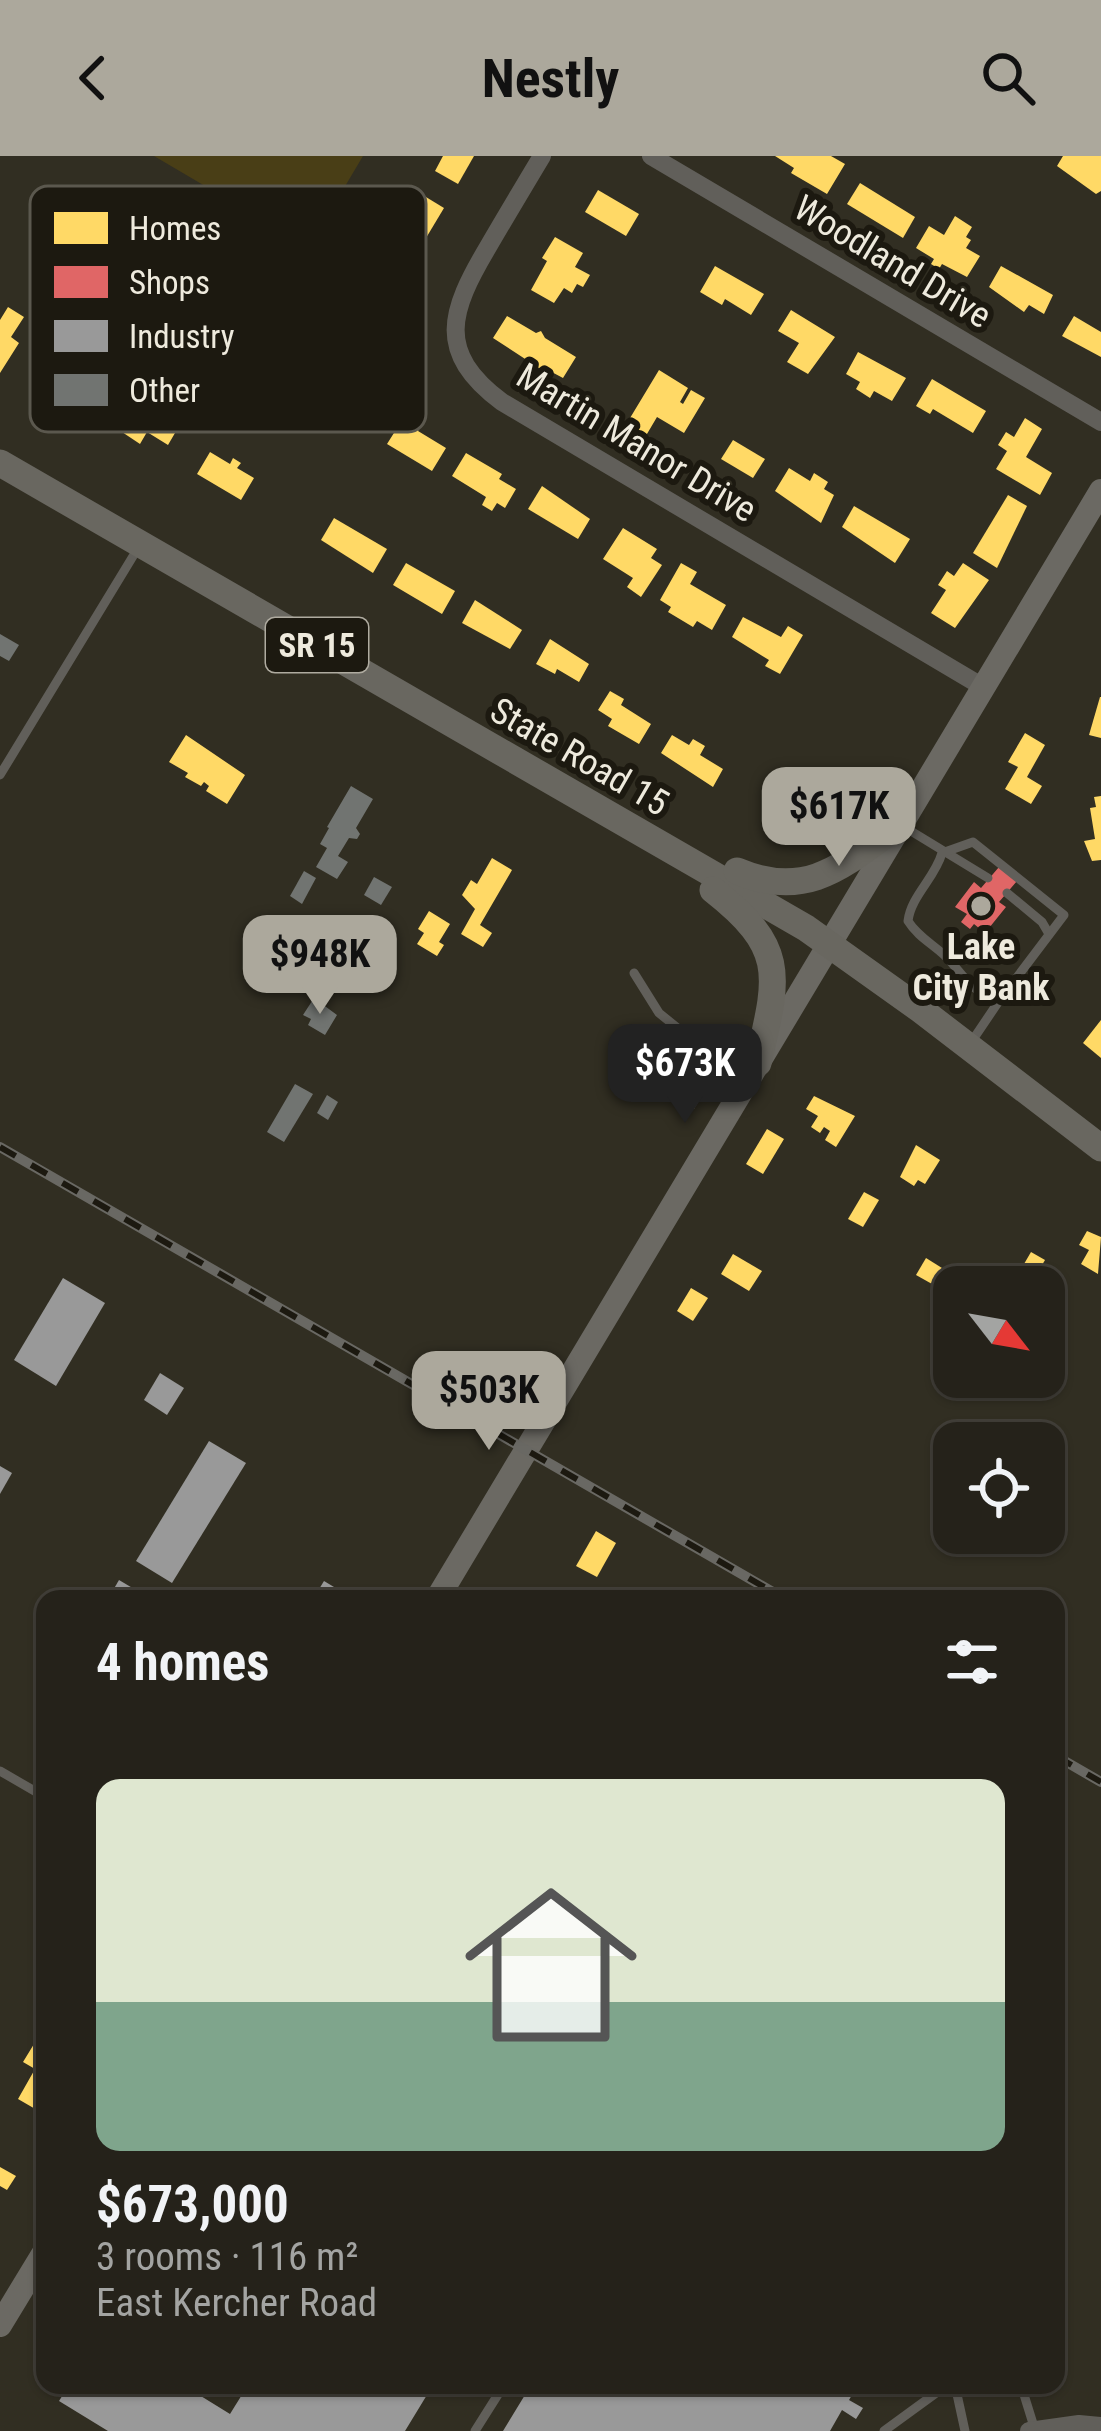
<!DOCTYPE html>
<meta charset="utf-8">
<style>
body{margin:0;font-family:"Roboto Condensed",sans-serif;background:#312f27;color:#f1f3f6;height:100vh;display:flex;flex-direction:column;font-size:45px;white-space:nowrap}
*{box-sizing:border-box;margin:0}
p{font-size:39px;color:#a3a4a2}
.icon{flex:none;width:66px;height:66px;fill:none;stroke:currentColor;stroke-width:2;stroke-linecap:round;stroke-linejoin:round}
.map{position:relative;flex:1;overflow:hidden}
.sheet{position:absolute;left:36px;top:1434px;width:1029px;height:804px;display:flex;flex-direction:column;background:#25221a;border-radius:24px;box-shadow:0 3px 9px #0004,0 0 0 3px #423f39}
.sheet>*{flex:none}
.needle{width:78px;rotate:121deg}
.controls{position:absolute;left:933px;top:1110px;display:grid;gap:24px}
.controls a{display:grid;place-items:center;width:132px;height:132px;border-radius:24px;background:#25221a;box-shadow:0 3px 9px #0004,0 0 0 3px #423f39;font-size:60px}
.price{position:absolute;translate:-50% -102px;padding:0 27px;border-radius:24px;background:#aca89c;color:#111;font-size:39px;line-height:78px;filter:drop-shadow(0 3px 6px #0008)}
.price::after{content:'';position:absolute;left:50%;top:72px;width:36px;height:27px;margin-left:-18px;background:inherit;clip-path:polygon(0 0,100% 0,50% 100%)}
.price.selected{background:#222;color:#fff}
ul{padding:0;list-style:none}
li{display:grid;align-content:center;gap:24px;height:636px;padding:0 60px}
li+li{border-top:3px solid #423f39}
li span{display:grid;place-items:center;height:372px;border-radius:24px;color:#555}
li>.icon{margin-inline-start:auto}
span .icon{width:216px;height:216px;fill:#fffc;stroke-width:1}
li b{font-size:51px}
h2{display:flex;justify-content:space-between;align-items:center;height:144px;padding:0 60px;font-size:51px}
header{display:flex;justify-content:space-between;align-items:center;height:156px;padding:0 60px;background:#aca89c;color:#111;font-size:54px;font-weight:700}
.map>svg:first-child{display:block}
</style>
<header><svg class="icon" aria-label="back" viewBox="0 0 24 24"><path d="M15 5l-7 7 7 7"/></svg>Nestly<svg class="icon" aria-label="search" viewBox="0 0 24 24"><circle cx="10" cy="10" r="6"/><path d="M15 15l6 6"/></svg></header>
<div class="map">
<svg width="1101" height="2275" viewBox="0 0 1101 2275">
<rect width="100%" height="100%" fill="#312e22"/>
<polygon fill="#493e16" points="154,0 363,0 309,91"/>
<g fill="#ffd966">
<polygon points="443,0 474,0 458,28 435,15"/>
<polygon points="775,0 831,0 845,8 827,38 791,17 794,12"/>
<polygon points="1063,0 1101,0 1101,35 1096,38 1057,10"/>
<polygon points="860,27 915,61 903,82 847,48"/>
<polygon points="598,34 639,58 626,80 585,56"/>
<polygon points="421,38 444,52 414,102 392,89"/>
<polygon points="955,60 972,71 966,81 971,84 966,92 980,100 967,121 942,108 939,113 931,108 934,103 916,92 929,70 944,79"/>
<polygon points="555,81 583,97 575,111 590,119 583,131 577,128 572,137 564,132 554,147 531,134 547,105 542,102"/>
<polygon points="715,110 764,138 751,159 725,143 722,149 700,136"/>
<polygon points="1001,110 1053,139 1044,158 1029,149 1024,156 989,131"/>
<polygon points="8,151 24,161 11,181 19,187 0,217 0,164"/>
<polygon points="791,154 835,181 808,218 787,206 799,187 778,175"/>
<polygon points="507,160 536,177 541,175 545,182 576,201 563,222 546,213 545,216 493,182"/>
<polygon points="1074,160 1101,176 1101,201 1062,180"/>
<polygon points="858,196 906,222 892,245 874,235 870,242 856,233 860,226 846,218"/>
<polygon points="659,214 688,232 680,246 683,248 691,234 705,242 684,277 657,261 644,283 624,272"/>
<polygon points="932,223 986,255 973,277 933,253 930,258 916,250"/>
<polygon points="142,242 182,265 168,289 147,276 140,288 113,270 122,254 132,259"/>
<polygon points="404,261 420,270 418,275 446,292 432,315 387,288"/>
<polygon points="1025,262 1042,273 1026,301 1052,317 1040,339 996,313 1007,295 998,289 1006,276 1014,281"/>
<polygon points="733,284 765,303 753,322 721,303"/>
<polygon points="210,296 230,308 233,302 241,307 237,312 254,322 241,344 197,318"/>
<polygon points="466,297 502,318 499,323 516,333 505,352 497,347 492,355 482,349 486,341 452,320"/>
<polygon points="789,312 810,325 814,317 828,326 824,333 834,339 821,367 775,335"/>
<polygon points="542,330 590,363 578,383 528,353"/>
<polygon points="1008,339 1027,350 997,412 973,397"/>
<polygon points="854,350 910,383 895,407 842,371"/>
<polygon points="334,362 387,393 373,417 321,384"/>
<polygon points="623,372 657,393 651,402 662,409 641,441 627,431 633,422 603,403"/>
<polygon points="406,407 455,435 442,458 393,429"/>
<polygon points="681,407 697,416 690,428 726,449 712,474 697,465 693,471 668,456 671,451 660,444"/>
<polygon points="963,407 989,424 955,472 931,457 946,434 938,429 947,415 954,420"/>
<polygon points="475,444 522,474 510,493 462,467"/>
<polygon points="743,461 781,481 788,470 803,479 780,518 765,510 769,504 732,481"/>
<polygon points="550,483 589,508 579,526 557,513 555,518 536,508"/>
<polygon points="610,535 624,543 621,549 651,568 639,588 608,570 612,563 598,554"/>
<polygon points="1100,541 1101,541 1101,582 1089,579"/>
<polygon points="1025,577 1045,589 1027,621 1042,630 1031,648 1005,633 1018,611 1008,606"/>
<polygon points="186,579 245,619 227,648 206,635 209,630 204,626 201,630 185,621 188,617 169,606"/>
<polygon points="672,579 689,589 693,583 705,590 700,599 723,613 713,631 661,597"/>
<polygon points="1101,640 1101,704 1092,705 1084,685 1095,683 1090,652 1096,651 1094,641"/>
<polygon points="492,702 512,714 480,769 492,777 483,791 461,778 475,753 462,739 471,724 477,728"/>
<polygon points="429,755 450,768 439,786 444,789 437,800 417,788 424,777 418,773"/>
<polygon points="1101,864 1101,902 1083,887"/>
<polygon points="646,894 677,912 673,919 705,934 694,953 671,935 668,940 644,925 641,931 628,923"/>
<polygon points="814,940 855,960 836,991 825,984 830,975 824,971 820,977 811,971 818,960 806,953"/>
<polygon points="767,973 784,983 763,1018 746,1008"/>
<polygon points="916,989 940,1004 925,1028 918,1024 914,1030 900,1021"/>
<polygon points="864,1036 879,1044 863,1071 848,1063"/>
<polygon points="1087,1075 1101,1081 1098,1118 1081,1108 1089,1094 1079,1089"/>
<polygon points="1031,1096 1045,1104 1031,1128 1017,1120"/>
<polygon points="733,1098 762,1115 749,1135 721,1118"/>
<polygon points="926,1102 942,1112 932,1128 916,1119"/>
<polygon points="691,1132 708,1142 693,1165 677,1155"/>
<polygon points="596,1375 616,1387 597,1421 576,1410"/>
<polygon points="34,1888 45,1895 45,1941 37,1954 18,1943 35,1913 23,1906"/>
<polygon points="0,2011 16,2020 7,2034 0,2030"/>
</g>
<polygon fill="#e06666" points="999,711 1017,725 999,746 1006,751 985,777 974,768 970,773 961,766 967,758 955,751 974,726 981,732"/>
<g fill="#999">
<polygon points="63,1122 105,1147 56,1230 14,1204"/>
<polygon points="160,1217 184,1232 167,1259 144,1244"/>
<polygon points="209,1285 246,1307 172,1427 136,1405"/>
<polygon points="0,1310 12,1317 0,1338"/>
<polygon points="119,1424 151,1443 108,1443"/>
<polygon points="324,1425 354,1443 313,1443"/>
<polygon points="69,2229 183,2229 230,2258 248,2229 433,2229 405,2275 108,2275 59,2245"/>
<polygon points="531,2229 858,2229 849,2244 863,2252 856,2263 842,2254 830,2275 503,2275"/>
</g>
<g fill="#717471">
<polygon points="0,478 19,489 9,505 0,500"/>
<polygon points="351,630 373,643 356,672 360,678 357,683 349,682 338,700 348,706 337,723 316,711 327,692 320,688 329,672 327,671"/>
<polygon points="304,715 316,722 302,748 290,740"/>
<polygon points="374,721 392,731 381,749 364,739"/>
<polygon points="275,779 297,787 295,790 309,799 305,806 309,808 298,820 263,800"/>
<polygon points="314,842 337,859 325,879 308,869 311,863 303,859"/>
<polygon points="295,928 313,938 284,986 267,976"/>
<polygon points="327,939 338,946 328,964 317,957"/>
</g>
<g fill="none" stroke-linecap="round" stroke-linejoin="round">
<g stroke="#615f5a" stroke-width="9">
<polyline points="0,619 138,392"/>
<polyline points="901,669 988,722"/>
<path d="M 973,686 L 1064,759 L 999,845 C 976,838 967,825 952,807 C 939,791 919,783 908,765 C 911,740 935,722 942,697 Z"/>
<polyline points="1007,737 1042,766 1049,778"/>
<polyline points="634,817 659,857 680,874 753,904"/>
<polyline points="972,885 999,845"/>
<polyline points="0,1615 45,1641"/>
<polyline points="955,2229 965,2275"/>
<polyline points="1021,2229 1035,2274"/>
<polyline points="475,2275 504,2229"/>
<polyline points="884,2275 947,2229"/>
</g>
<g stroke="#615f5a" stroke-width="18">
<path d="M 542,0 C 524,30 506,60 488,91 C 450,155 435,196 502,246 L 983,531"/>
<polyline points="651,0 1101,266"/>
<polyline points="1029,2275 1079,2268 1101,2270"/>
</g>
<g stroke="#6b6963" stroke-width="24">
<polyline points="437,1443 1101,335"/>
<polyline points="0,2169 45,2095"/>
</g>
<g stroke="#696760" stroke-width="27">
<polyline points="0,307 806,772 921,854 1101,992"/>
<path d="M 737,715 C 808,745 845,708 900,668"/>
<path d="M 713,734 C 788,793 778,820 758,907"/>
</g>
<g stroke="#696863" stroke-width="10">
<g id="rail">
<polyline points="0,991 785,1443"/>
<polyline points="1056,1600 1101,1626"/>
</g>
</g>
<use href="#rail" stroke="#1c1910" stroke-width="6" stroke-dasharray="18" stroke-linecap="butt"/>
</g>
<circle fill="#aca89c" stroke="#1c1910" stroke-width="4.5" cx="981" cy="750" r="12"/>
<g text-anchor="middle" stroke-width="12" stroke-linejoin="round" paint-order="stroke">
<rect fill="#1c1910" stroke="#afaba0" stroke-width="3" x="266" y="462" width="102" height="54" rx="9"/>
<g font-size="33" font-weight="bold" fill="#eeeadd">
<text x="317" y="501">SR 15</text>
</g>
<g font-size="36" fill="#eeeadd" stroke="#1c1910">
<text transform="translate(893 105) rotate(31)" y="13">Woodland Drive</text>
<text transform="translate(637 286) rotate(31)" y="13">Martin Manor Drive</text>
<text transform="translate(580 600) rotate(30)" y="13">State Road 15</text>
</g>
<g font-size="36" font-weight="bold" fill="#eeeadd" stroke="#1c1910">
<text x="981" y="803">Lake<tspan x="981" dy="41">City Bank</tspan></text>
</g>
</g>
<rect x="30" y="30" width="396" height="246" rx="18" fill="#1c1910" stroke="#5b584e" stroke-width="3"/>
<rect x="54" y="56" width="54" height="32" fill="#ffd966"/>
<rect x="54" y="110" width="54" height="32" fill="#e06666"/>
<rect x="54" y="164" width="54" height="32" fill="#999"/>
<rect x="54" y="218" width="54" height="32" fill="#717471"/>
<g font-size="33" fill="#eeeadd">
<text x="129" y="84">Homes</text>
<text x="129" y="138">Shops</text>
<text x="129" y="192">Industry</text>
<text x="129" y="246">Other</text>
</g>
</svg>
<div class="controls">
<a><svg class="needle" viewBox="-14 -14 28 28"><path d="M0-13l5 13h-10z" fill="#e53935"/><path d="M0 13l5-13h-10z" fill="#a3a4a2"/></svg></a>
<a><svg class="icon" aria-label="locate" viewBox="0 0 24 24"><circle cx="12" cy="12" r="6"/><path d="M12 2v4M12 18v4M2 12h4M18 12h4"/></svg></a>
</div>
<b class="price" style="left:839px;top:713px">$617K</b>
<b class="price" style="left:320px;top:861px">$948K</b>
<b class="price selected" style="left:685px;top:970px">$673K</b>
<b class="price" style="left:489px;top:1297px">$503K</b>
<section class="sheet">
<h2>4 homes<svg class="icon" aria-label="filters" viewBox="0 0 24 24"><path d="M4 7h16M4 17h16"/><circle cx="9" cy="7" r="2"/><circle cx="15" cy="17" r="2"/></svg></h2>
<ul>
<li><span style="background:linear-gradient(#dfe7d0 60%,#7fa58c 0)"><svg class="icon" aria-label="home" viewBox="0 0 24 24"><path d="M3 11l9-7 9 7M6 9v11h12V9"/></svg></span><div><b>$673,000</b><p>3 rooms · 116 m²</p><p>East Kercher Road</p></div></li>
</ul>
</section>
</div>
